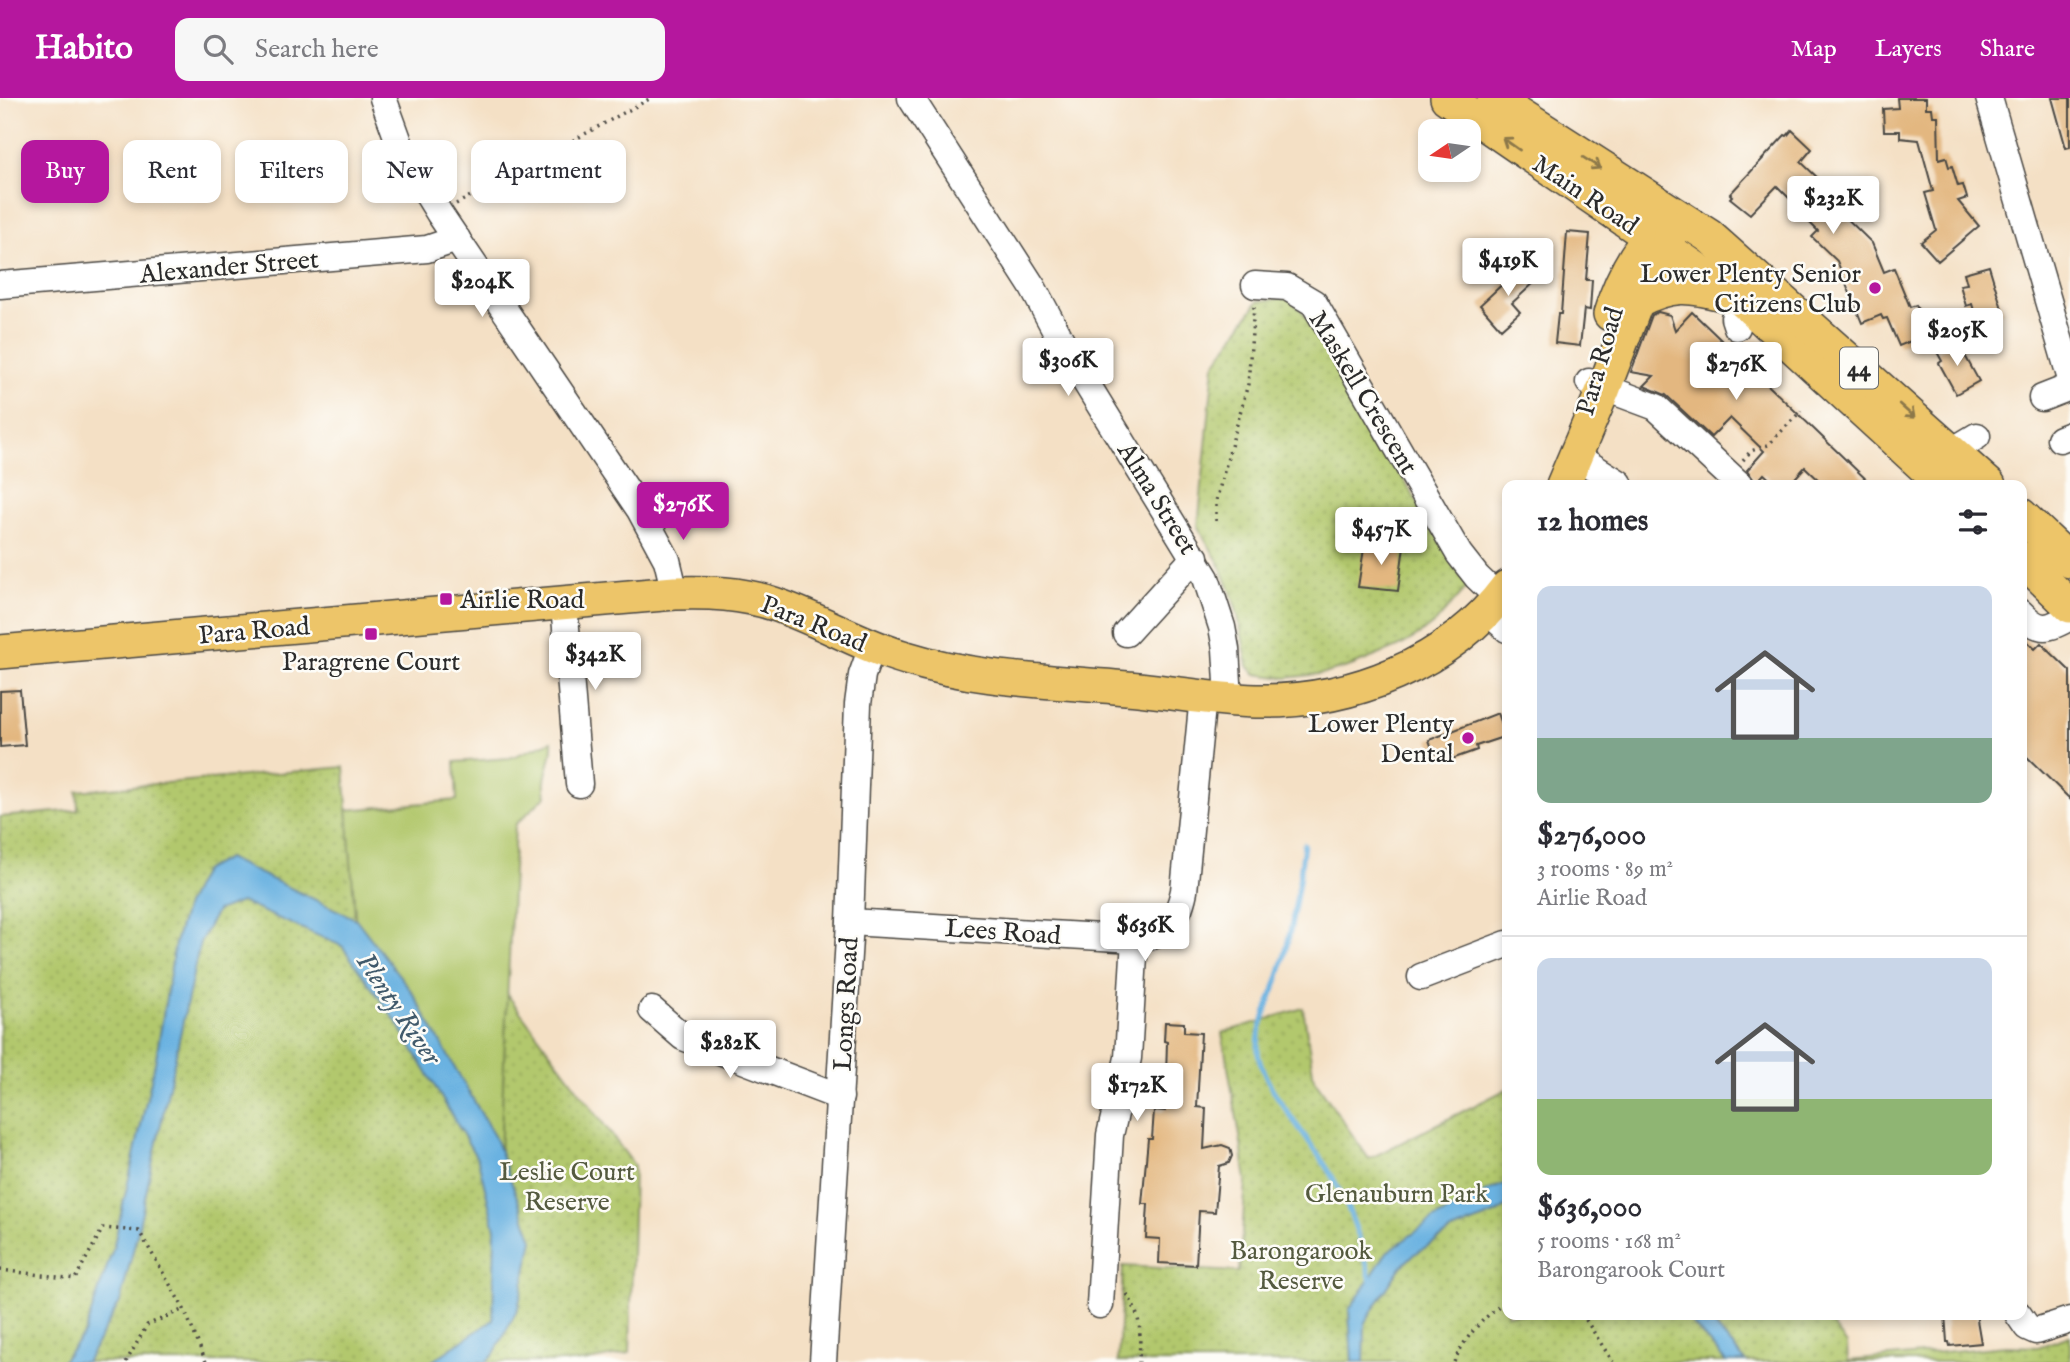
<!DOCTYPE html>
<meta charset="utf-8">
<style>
body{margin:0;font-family:"IM FELL English",serif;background:#f7f7f7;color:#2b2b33;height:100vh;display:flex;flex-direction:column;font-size:26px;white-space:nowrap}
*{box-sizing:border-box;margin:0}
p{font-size:23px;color:#7c7c81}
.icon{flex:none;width:38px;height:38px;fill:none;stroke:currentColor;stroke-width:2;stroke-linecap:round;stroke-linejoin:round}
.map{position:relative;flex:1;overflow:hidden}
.sheet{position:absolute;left:1502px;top:382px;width:525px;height:840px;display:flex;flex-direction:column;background:#fff;border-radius:14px;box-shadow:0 4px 10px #0003}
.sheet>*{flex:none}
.top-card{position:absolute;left:21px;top:42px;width:665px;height:63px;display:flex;gap:14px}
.needle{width:46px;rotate:257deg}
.tools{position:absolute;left:1418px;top:21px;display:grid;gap:14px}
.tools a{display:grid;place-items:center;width:63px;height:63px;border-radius:14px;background:#fff;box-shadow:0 4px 10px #0003;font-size:35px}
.price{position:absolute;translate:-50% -60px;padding:0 16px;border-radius:7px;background:#fff;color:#222;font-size:23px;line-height:46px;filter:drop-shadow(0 2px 4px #0008)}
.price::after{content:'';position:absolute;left:50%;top:42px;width:21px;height:16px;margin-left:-10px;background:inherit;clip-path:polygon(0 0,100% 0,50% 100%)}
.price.current{background:#b5179e;color:#fff}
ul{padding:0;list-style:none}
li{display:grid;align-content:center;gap:14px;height:371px;padding:0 35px}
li+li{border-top:2px solid #e1e1e2}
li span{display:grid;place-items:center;height:217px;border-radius:14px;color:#555}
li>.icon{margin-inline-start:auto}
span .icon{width:126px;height:126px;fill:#fffc;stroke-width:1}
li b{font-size:30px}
h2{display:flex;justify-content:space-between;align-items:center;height:84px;padding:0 35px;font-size:30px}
.tag{padding:0 24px;border-radius:14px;background:#fff;box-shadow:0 4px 10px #0003;font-size:24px;line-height:63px}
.tag.current{background:#b5179e;color:#fff}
header{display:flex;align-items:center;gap:42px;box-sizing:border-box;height:98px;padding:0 35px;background:#b5179e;color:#fff}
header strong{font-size:33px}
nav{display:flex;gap:38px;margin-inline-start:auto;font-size:24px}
.search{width:490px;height:63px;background:#f7f7f7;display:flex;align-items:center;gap:18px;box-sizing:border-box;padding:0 24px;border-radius:14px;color:#7c7c81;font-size:26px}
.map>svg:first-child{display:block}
</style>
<header>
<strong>Habito</strong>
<div class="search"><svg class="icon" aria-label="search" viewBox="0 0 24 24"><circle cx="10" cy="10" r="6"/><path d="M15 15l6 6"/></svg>Search here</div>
<nav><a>Map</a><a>Layers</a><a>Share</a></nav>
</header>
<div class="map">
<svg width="2070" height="1264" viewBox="0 0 2070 1264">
<defs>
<pattern id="park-dots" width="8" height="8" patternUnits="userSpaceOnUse" patternTransform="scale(1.75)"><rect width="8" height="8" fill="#b2c86d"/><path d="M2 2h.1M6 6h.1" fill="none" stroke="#99ac5f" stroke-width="1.8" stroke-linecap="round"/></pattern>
</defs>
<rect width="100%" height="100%" fill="#fdfcf7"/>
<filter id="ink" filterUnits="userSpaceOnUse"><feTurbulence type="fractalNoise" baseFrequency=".0143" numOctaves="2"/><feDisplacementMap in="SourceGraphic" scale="14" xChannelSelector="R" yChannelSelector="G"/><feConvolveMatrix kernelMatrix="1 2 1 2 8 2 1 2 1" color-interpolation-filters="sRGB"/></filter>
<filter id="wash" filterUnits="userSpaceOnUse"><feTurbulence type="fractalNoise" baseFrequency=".00686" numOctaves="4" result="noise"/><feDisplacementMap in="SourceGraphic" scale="28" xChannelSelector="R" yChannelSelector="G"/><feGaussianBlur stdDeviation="1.57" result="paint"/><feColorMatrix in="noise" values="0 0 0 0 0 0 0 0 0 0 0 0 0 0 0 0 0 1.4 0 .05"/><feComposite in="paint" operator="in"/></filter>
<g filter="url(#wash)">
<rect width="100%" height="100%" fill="#f4e0c5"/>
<path fill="#b2c86d" stroke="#6e7a4c" stroke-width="2" d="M 552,643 C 554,665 541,674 546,698 L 515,727 L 499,1083 L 357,845 L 347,712 L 457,702 L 455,664 L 510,660 Z"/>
<g fill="url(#park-dots)" stroke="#6e7a4c" stroke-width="2">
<polygon points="1288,200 1302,213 1468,488 1437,523 1419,537 1398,549 1351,568 1327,575 1286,580 1256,576 1248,568 1238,518 1230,491 1219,465 1198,429 1214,267 1258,203"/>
<polygon points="344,669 357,845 499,1081 507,896 634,1067 630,1255 583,1264 0,1264 0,719 78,712 77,693"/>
<polygon points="1303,910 1314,981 1369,1061 1507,991 1507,1085 1487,1093 1349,1212 1352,1264 1118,1264 1123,1168 1239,1174 1246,1083 1240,1038 1222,935"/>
<polygon points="1507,1108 1507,1216 1684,1216 1726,1264 1364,1264 1365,1224 1400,1170 1413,1157 1452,1133 1497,1115"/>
<polygon points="1705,1216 1824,1216 1847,1246 1848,1263 2006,1248 2038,1249 2070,1238 2070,1264 1746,1264"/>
</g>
<g fill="#6ab2e1" stroke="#4a6e86" stroke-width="2">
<polygon points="227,760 356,821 412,894 495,1040 533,1142 518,1210 494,1256 486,1264 431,1264 493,1222 495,1131 478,1062 400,929 342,848 241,804 217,813 200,844 137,1137 120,1204 86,1264 61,1264 84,1236 113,1151 156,960 175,845 186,807 203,773"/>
<polygon points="1507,1085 1507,1108 1497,1115 1452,1133 1413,1157 1400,1170 1365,1224 1364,1264 1352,1264 1349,1212 1387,1154 1434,1121 1487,1093"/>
<polygon points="1684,1216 1705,1216 1746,1264 1726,1264"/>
</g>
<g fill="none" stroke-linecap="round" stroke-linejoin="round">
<path stroke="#6ab2e1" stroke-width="5" d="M 1304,746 C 1299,788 1292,831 1281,871 C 1274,898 1257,925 1258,953 C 1260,988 1315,1046 1333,1080 C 1351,1112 1363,1148 1371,1184"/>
</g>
<g id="blocks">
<g fill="#e3b780">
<polygon points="1897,0 1926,0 1926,10 1932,10 1933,18 1938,18 1939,61 1946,59 1949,69 1952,68 1958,88 1963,87 1967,100 1958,103 1979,128 1938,163 1921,144 1936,132 1925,95 1933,93 1919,42 1900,40 1900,33 1884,33 1883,11 1898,10"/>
<polygon points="2052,0 2070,0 2070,49 2066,50"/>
<polygon points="1792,32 1812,51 1801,64 1821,83 1818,86 1830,97 1827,101 1872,145 1884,174 1894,170 1910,209 1916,207 1928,236 1899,248 1887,220 1883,221 1881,217 1862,225 1837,163 1812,139 1818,133 1795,110 1797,108 1777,88 1750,116 1730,100 1732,98 1730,96 1785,37 1787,38"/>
<polygon points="1567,134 1590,136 1586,182 1592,182 1590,212 1584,211 1580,248 1555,245 1558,216 1561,216"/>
<polygon points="1522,168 1536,183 1512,205 1520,214 1501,231 1480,207"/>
<polygon points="1989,168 2003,214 1977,222 1972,206 1966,208 1960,187 1967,186 1964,175"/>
<polygon points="1658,214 1670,217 1675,232 1692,214 1872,387 1824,387 1805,369 1789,387 1776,387 1764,376 1756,385 1747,372 1764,353 1730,320 1711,339 1666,297 1644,288 1654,278 1631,274 1652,217"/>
<polygon points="1957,243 1979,283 1956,296 1939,265 1942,263 1937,254"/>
<polygon points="1365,444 1404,448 1398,493 1358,489"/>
<polygon points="2021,537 2035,551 2041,545 2070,573 2070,701 2021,653"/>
<polygon points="20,592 25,647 0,649 0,593"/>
<polygon points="1498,615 1506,638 1476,648 1477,652 1452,661 1448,651 1434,656 1429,642"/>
<polygon points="1165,924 1184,925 1184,934 1201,935 1197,1009 1206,1010 1204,1051 1222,1047 1230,1050 1232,1058 1229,1065 1219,1068 1215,1114 1199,1113 1196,1167 1159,1165 1160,1141 1146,1140 1148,1106 1142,1106 1148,1041 1152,1041 1154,1012 1165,1013 1167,944 1164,943"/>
<polygon points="1945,1216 1976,1216 1981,1245 1950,1248 1949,1244 1947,1244"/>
</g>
</g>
</g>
<g filter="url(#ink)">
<use href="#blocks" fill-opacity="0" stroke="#494642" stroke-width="2"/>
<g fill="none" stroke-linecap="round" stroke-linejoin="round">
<g stroke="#494642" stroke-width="29">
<g id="minor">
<polyline points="383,0 404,58 439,115 640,412 667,462 675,495"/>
<polyline points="911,0 1032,188 1069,257 1206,480 1222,529 1226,551 1229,601"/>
<polyline points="1989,0 2070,278"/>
<polyline points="0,187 427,151 457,141"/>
<polyline points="1255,187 1287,189 1314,205 1459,456 1477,479 1499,500"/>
<polyline points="1737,229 1734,220 1742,202"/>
<polyline points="1589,284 1656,309 1740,387"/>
<polyline points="2042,300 2070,289"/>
<polyline points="2060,341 2070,337"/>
<polyline points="1952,353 1977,338"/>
<polyline points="1574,357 1619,385"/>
<polyline points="564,506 579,686"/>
<polyline points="1487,513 1507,531"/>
<path d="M 2021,515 C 2040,535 2048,531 2070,519"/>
<polyline points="1126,535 1195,459"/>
<path d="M 850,824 L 1135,841 C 1166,840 1178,822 1184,793 L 1203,598"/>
<polyline points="1421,879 1507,846"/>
<polyline points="652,912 683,939 840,999"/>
<polyline points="1100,1207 1110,1037 1128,960 1135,841"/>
<polyline points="2018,1216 2027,1229 2036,1233 2070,1222"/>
<polyline points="823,1264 850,824 858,606 862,577 872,549"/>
</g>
</g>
<g stroke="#494642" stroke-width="36">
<g id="major">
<polyline points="1447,0 1742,202 1944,387"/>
<polyline points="1494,0 1709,138 1989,387"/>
<path d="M 1637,203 C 1672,185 1689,187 1726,197"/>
<path d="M 1610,216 C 1621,180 1638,148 1665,122"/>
<polyline points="1563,387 1604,290 1637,203 1668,150 1671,129"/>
<polyline points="2021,417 2070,463"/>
<polyline points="2021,460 2070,508"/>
<path d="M 0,554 L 675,495 C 708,494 742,495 774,506 C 819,521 860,547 906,560 C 973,581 1045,583 1115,589 C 1162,592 1209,602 1256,603 C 1350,605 1450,566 1507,489"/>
</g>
</g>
<g stroke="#494642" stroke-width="3.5" stroke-dasharray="2 5" stroke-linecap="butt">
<polyline points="456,106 651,0"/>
<polyline points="1743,362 1751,353 1768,347 1801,313"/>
<polyline points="1216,423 1216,403 1248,286 1254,209"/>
<polyline points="0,1172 75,1181 103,1130 139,1133 184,1211 206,1264"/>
<path d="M 1127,1196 C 1143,1222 1140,1234 1139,1264"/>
<polyline points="1582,1216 1613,1264"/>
<polyline points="126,1264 147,1227 184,1211"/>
<path d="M 1454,1264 C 1466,1237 1483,1220 1507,1202"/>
</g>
<use href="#minor" stroke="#fff" stroke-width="26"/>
<use href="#major" stroke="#edc569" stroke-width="33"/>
</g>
<defs><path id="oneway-shaft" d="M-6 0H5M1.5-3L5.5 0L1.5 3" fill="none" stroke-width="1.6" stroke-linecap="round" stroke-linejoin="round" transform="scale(1.75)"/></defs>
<g stroke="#8c784a">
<use href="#oneway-shaft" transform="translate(1511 46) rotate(-145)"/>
<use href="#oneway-shaft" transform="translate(1592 65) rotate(32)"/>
<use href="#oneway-shaft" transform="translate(1907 313) rotate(42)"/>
</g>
</g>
<g fill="#b5179e" stroke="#fdfcf7" stroke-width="2.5">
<circle cx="1875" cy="190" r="7"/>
<rect x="439" y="494" width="14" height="14" rx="3.5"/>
<rect x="364" y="529" width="14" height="14" rx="3.5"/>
<circle cx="1468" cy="640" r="7"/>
</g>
<g text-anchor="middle" stroke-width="5" stroke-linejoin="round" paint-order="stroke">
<rect fill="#fdfcf7" stroke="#6a6a68" stroke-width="2" x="1840" y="249.5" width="38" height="41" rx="5"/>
<g font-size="24" font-weight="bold" fill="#2b2b2b">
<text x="1859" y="278">44</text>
</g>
<g font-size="26" fill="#2b2b2b" stroke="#fdfcf7">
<text transform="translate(1586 96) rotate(34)" y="9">Main Road</text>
<text transform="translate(229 168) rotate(-5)" y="9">Alexander Street</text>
<text transform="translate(1599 263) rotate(-74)" y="9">Para Road</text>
<text transform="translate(1364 294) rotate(59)" y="9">Maskell Crescent</text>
<text transform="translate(1158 400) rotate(58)" y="9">Alma Street</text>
<text transform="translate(814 525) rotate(22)" y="9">Para Road</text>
<text transform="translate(254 532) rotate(-5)" y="9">Para Road</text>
<text transform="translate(1003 833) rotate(4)" y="9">Lees Road</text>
<text transform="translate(845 906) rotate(-87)" y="9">Longs Road</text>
</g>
<g font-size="26" fill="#2b2b2b" stroke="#fdfcf7" text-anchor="end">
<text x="1861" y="184">Lower Plenty Senior<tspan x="1861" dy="30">Citizens Club</tspan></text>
<text x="460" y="510" text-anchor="start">Airlie Road</text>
<text x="371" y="572" text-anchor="middle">Paragrene Court</text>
<text x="1454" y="634">Lower Plenty<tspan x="1454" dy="30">Dental</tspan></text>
</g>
<g font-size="26" fill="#545a3f" stroke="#fdfcf7">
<text x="567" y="1082">Leslie Court<tspan x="567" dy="30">Reserve</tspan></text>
<text x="1397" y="1104">Glenauburn Park</text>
<text x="1301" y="1161">Barongarook<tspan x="1301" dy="30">Reserve</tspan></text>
</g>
<g font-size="28" font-style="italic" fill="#415a6b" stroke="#fdfcf7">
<text transform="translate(400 910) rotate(56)" y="10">Plenty River</text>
</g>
</g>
</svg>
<div class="tools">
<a><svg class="needle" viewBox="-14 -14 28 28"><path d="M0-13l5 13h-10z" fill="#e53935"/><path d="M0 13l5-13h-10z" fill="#7c7c81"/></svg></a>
</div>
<b class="price" style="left:1833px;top:138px">$232K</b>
<b class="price" style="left:1508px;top:200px">$419K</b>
<b class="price" style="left:482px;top:221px">$204K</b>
<b class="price" style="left:1957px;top:270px">$205K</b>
<b class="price" style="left:1068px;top:300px">$306K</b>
<b class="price" style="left:1736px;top:304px">$276K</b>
<b class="price current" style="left:683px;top:444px">$276K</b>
<b class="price" style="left:1381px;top:469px">$457K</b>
<b class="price" style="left:595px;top:594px">$342K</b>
<b class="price" style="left:1145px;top:865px">$636K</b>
<b class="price" style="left:730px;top:982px">$282K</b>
<b class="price" style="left:1137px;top:1025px">$172K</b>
<div class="top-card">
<a class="tag current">Buy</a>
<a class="tag">Rent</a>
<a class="tag">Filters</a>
<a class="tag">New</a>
<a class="tag">Apartment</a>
</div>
<section class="sheet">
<h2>12 homes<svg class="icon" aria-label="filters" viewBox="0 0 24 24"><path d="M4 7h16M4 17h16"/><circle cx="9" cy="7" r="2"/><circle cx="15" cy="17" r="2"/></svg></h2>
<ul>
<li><span style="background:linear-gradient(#c9d6e8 70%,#7fa58c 0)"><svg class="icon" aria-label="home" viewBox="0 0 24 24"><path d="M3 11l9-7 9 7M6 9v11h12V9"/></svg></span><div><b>$276,000</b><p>3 rooms · 89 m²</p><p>Airlie Road</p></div></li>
<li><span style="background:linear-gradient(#c9d6e8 65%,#8fb573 0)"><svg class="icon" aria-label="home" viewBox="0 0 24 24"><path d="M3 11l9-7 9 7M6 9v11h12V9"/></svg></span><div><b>$636,000</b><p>5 rooms · 168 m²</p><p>Barongarook Court</p></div></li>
</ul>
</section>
</div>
